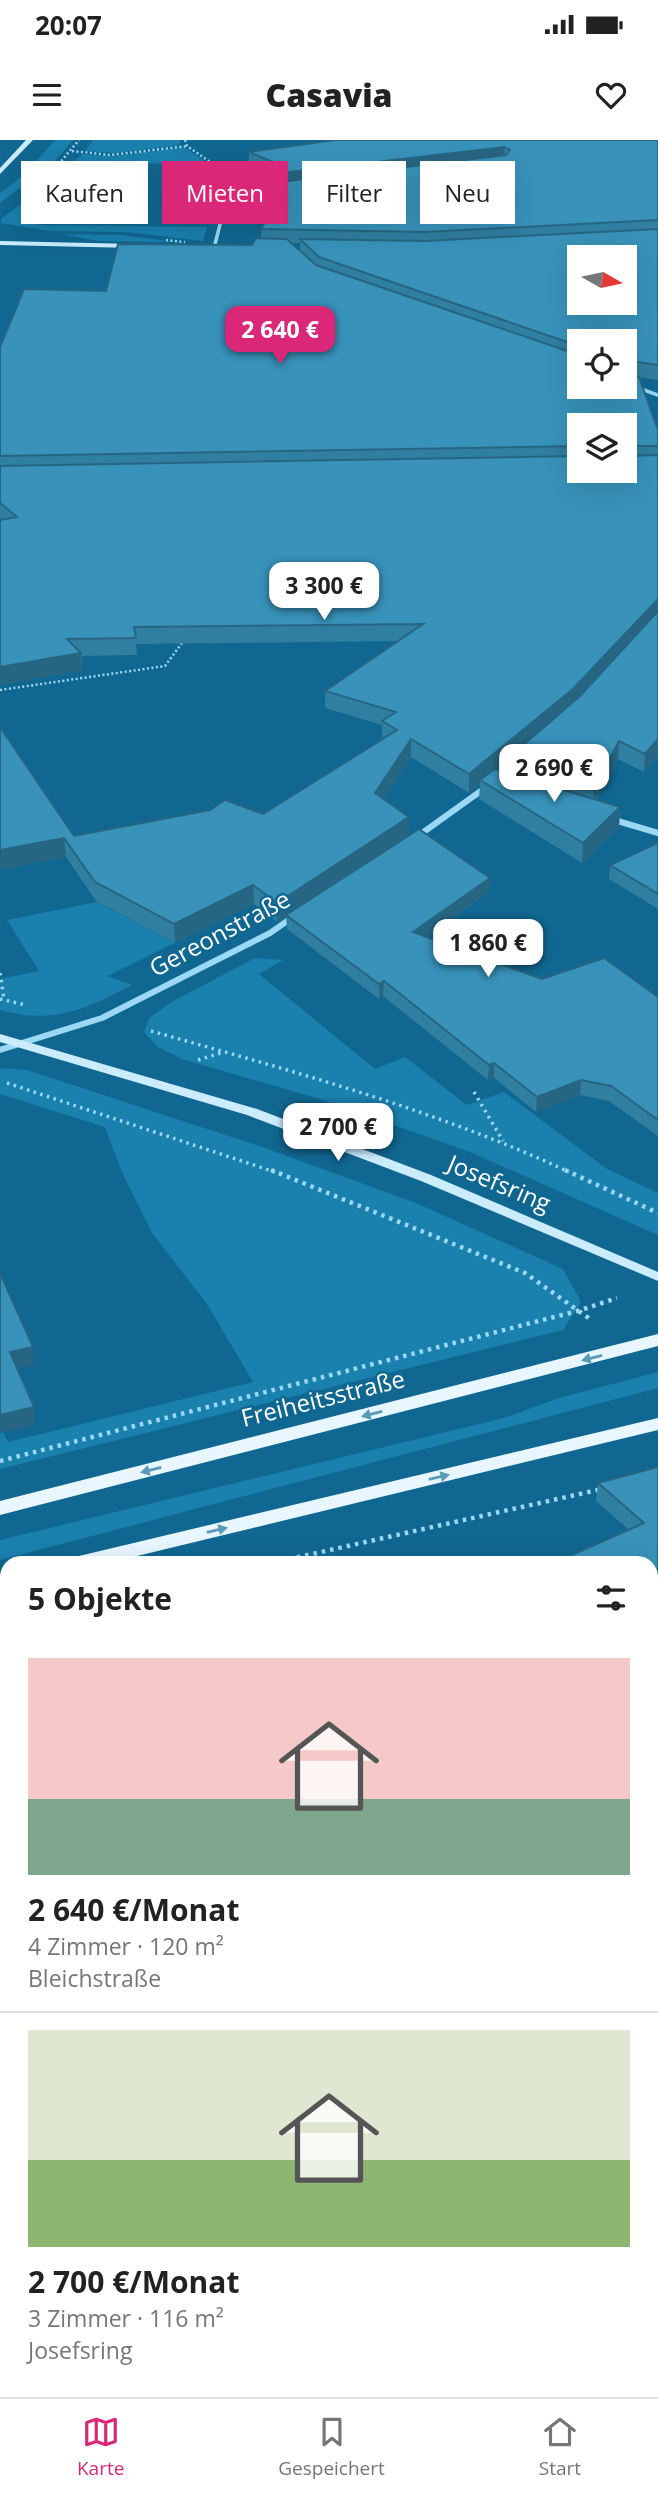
<!DOCTYPE html>
<html lang="de">
<meta charset="utf-8">
<style>
body{margin:0;font-family:"Open Sans",sans-serif;background:#f2f2f2;color:#222;height:100vh;display:flex;flex-direction:column;font-size:26px;white-space:nowrap}
*{box-sizing:border-box;margin:0}
p{font-size:23px;color:#767676}
.icon{flex:none;width:38px;height:38px;fill:none;stroke:currentColor;stroke-width:2;stroke-linecap:round;stroke-linejoin:round}
.map{position:relative;flex:1;overflow:hidden}
.sheet{position:absolute;left:0px;top:1416px;width:658px;height:842px;display:flex;flex-direction:column;background:#fff;border-radius:21px 21px 0 0;box-shadow:0 7px 28px #0002}
.sheet>*{flex:none}
.hud{position:absolute;left:21px;top:21px;width:616px;height:63px;display:flex;gap:14px}
.needle{width:46px;rotate:99deg}
.controls{position:absolute;left:567px;top:105px;display:grid;gap:14px}
.controls a{display:grid;place-items:center;width:70px;height:70px;border-radius:0px;background:#fff;box-shadow:0 7px 28px #0002;font-size:35px}
.price{position:absolute;translate:-50% -60px;padding:0 16px;border-radius:14px;background:#fff;color:#222;font-size:23px;line-height:46px;filter:drop-shadow(0 2px 4px #0008)}
.price::after{content:'';position:absolute;left:50%;top:42px;width:21px;height:16px;margin-left:-10px;background:inherit;clip-path:polygon(0 0,100% 0,50% 100%)}
.price.current{background:#db2777;color:#fff}
ul{padding:0;list-style:none}
li{display:grid;align-content:center;gap:14px;height:371px;padding:0 28px}
li+li{border-top:2px solid #e0e0e0}
li span{display:grid;place-items:center;height:217px;border-radius:0px;color:#555}
li>.icon{margin-inline-start:auto}
span .icon{width:126px;height:126px;fill:#fffc;stroke-width:1}
li b{font-size:30px}
h2{display:flex;justify-content:space-between;align-items:center;height:84px;padding:0 28px;font-size:30px}
.tag{padding:0 24px;border-radius:0px;background:#fff;box-shadow:0 7px 28px #0002;font-size:24px;line-height:63px}
.tag.current{background:#db2777;color:#fff}
.status{display:flex;justify-content:space-between;align-items:center;height:49px;padding:0 35px;background:#fff;direction:ltr}
.status svg{height:19px;fill:currentColor}
header{display:flex;justify-content:space-between;align-items:center;height:91px;padding:0 28px;background:#fff;font-size:32px;font-weight:800}
.menu{display:flex;justify-content:space-around;align-items:center;height:98px;border-top:2px solid #e0e0e0;background:#fff;font-size:19px;color:#767676}
.menu a{display:grid;justify-items:center;gap:4px}
.menu .current{color:#db2777}
.map>svg:first-child{display:block}
</style>
<div class="status"><b>20:07</b><svg viewBox="0 0 49 12"><path d="M0 12V9h3v3zM5 12V6h3v6zM10 12V3h3v9zM15 12V0h3v12zM26 1h20v11H26zM47 4h2v5h-2z"/></svg></div>
<header><svg class="icon" aria-label="menu" viewBox="0 0 24 24"><path d="M4 6h16M4 12h16M4 18h16"/></svg>Casavia<svg class="icon" aria-label="heart" viewBox="0 0 24 24"><path d="M12 20l-8-8c-3-5 5-10 8-4 3-6 11-1 8 4z"/></svg></header>
<div class="map">
<svg width="658" height="2257" viewBox="0 0 658 2257">
<rect width="100%" height="100%" fill="#106791"/>
<g fill="#1a80ae">
<polygon points="55,0 73,0 53,23 0,63 0,53 25,34"/>
<polygon points="93,0 181,0 179,5 115,13 85,11"/>
<polygon points="184,7 218,30 194,30 194,24 92,23 88,29 67,28 82,14 115,16"/>
<polygon points="58,36 77,36 71,47 50,51 37,85 207,87 203,101 126,92 50,91 1,83 1,79"/>
<polygon points="62,94 121,95 176,102 98,101"/>
<path d="M 97,762 L 175,803 L 107,836 L 132,845 C 86,869 53,885 0,870 L 0,839 L 39,831 L 7,780 Z"/>
<polygon points="255,818 283,820 259,834 375,929 405,917 467,965 504,952 607,1029 658,1053 658,1095 470,1012 320,959 182,919 158,907 144,892 149,878 175,860"/>
<polygon points="0,928 27,930 262,1007 416,1063 563,1129 581,1162 563,1190 0,1329 0,1293 3,1292 8,1302 253,1242 207,1164 152,1093 121,1030 105,987 0,954"/>
<polygon points="658,1232 658,1248 0,1420 0,1400 504,1278 559,1258"/>
</g>
<g fill="none" stroke-linecap="round" stroke-linejoin="round">
<g stroke="#9ad8f3" stroke-width="2.5" stroke-dasharray="2 2.5" stroke-linecap="butt">
<polyline points="185,0 187,6 219,28"/>
<polyline points="72,11 111,15 187,6"/>
<polyline points="38,42 52,32 79,0"/>
<polyline points="166,100 185,102"/>
<polyline points="0,550 165,526 184,500"/>
</g>
<g stroke="#9ad8f3" stroke-width="3.5" stroke-dasharray="2.5 4.5" stroke-linecap="butt">
<polyline points="0,833 4,859"/>
<polyline points="0,859 26,865"/>
<path d="M 151,891 C 292,931 436,970 569,1032"/>
<polyline points="198,920 224,912"/>
<polyline points="7,943 275,1032"/>
<polyline points="474,952 503,1001"/>
</g>
<g stroke="#9ad8f3" stroke-width="4.5" stroke-dasharray="3.5 5" stroke-linecap="butt">
<polyline points="271,1030 525,1133 590,1179"/>
<polyline points="565,1030 658,1073"/>
<polyline points="0,1321 581,1170 617,1158"/>
<polyline points="272,1423 602,1349"/>
<polyline points="0,1490 7,1488"/>
</g>
<g stroke="#9ad8f3" stroke-width="3.5">
<polyline points="214,108 227,57 278,53"/>
<polyline points="625,243 658,255"/>
</g>
<g stroke="#9ad8f3" stroke-width="6">
<polyline points="611,679 658,693"/>
<polyline points="418,696 485,648"/>
<polyline points="0,910 102,878 270,793 293,777"/>
</g>
<polyline stroke="#9ad8f3" stroke-width="10" points="651,2075 658,2085"/>
<g fill="#caecfd" fill-rule="evenodd">
<polygon points="26,0 33,0 0,34 0,28"/>
<polygon points="0,101 135,104 139,106 135,108 0,105"/>
<polygon points="0,894 257,969 431,1035 658,1132 658,1141 421,1041 247,975 0,902"/>
</g>
<g fill="#e7f6ff" fill-rule="evenodd">
<polygon points="658,1194 658,1206 0,1375 0,1361"/>
<polygon points="658,1278 658,1290 108,1423 69,1423 72,1418 79,1416"/>
<polygon points="7,1433 7,1447 0,1449 0,1435"/>
</g>
</g>
<g fill="#307ea0" fill-rule="evenodd">
<path d="M 658,0 L 658,240 L 639,237 L 658,290 L 658,616 L 644,632 L 618,619 L 596,660 L 620,667 L 619,687 L 582,723 L 479,659 L 480,644 L 469,653 L 411,617 L 383,659 L 409,695 L 490,738 L 489,752 L 427,797 L 542,839 L 658,857 L 658,996 L 609,961 L 580,955 L 536,972 L 494,938 L 488,940 L 383,856 L 379,859 L 287,789 L 286,776 L 277,782 L 254,764 L 175,803 L 96,761 L 66,717 L 0,730 L 0,587 L 74,696 L 263,674 L 382,600 L 382,585 L 325,568 L 325,551 L 398,501 L 136,504 L 137,515 L 82,516 L 82,530 L 0,545 L 0,380 L 2,380 L 0,378 L 0,207 L 106,151 L 252,105 L 261,98 L 261,89 L 270,74 L 273,35 L 249,25 L 249,12 ZM 292,103 L 300,103 L 300,110 ZM 579,201 L 625,247 L 579,247 ZM 579,285 L 625,331 L 579,331 ZM 505,622 L 505,632 L 497,629 Z"/>
<polygon points="658,703 658,769 609,739 610,725"/>
<polygon points="658,1327 658,1547 651,1551 651,1423 629,1390 596,1361 598,1343"/>
<polygon points="658,1635 658,1902 651,1893 651,1638"/>
<polygon points="0,1985 7,1985 7,2151 0,2150"/>
<polygon points="531,2250 598,2250 586,2257 536,2257"/>
</g>
<g fill="#276682">
<polygon points="505,7 504,20 273,47 273,34"/>
<polygon points="658,459 657,475 572,567 482,641 480,640 480,644 469,653 469,634"/>
<polygon points="81,513 82,530 0,545 0,527"/>
<polygon points="411,599 411,617 375,671 375,653"/>
<polygon points="658,599 658,616 644,632 645,614"/>
<polygon points="619,601 618,619 593,667 594,648"/>
<polygon points="620,667 619,687 582,723 583,703"/>
<polygon points="409,677 409,695 277,782 277,763"/>
<polygon points="64,698 66,717 0,730 0,710"/>
<polygon points="490,738 489,752 413,807 413,792"/>
<polygon points="253,745 254,764 175,803 174,784"/>
<polygon points="384,841 383,856 379,859 379,844"/>
<polygon points="494,923 494,938 488,940 489,925"/>
<polygon points="581,940 580,955 536,972 537,957"/>
<polygon points="33,1207 34,1225 12,1230 10,1212"/>
<polygon points="34,1267 35,1285 0,1293 0,1275"/>
<polygon points="658,1530 658,1547 651,1551 651,1533"/>
<polygon points="551,2250 598,2250 586,2257 550,2257"/>
</g>
<g fill="#3892ba" stroke="#276682" stroke-width="2" fill-rule="evenodd">
<polygon points="335,0 658,0 658,80 425,92 261,89 270,74 272,43 506,15 510,10 505,7 273,34 273,22 249,12"/>
<path d="M 658,89 L 658,225 L 632,221 L 634,226 L 626,224 L 625,224 L 625,201 L 579,201 L 579,206 L 319,117 L 300,99 L 425,101 ZM 579,117 L 625,117 L 625,163 L 579,163 Z"/>
<polygon points="256,98 287,99 316,125 579,215 579,247 625,247 625,232 639,237 658,290 658,306 626,306 625,307 625,285 579,285 579,306 0,316 0,207 24,149 106,151 118,104 252,105"/>
<polygon points="625,315 626,316 658,315 658,459 573,549 469,634 411,599 375,653 409,677 277,763 253,745 174,784 95,742 64,698 0,710 0,587 74,696 210,670 225,660 263,674 397,590 382,581 396,572 325,551 423,484 134,487 136,498 67,499 81,513 0,527 0,380 17,377 0,363 0,326 579,316 579,331 625,331"/>
<polygon points="658,471 658,599 645,614 619,601 594,648 505,621 580,556"/>
<polygon points="495,629 620,667 583,703 480,640"/>
<polygon points="419,689 490,738 413,792 542,839 604,818 658,857 658,980 611,946 581,940 537,957 494,923 489,925 384,841 379,844 286,775"/>
<polygon points="658,703 658,754 610,725"/>
<polygon points="0,1133 33,1207 10,1212 34,1267 0,1275"/>
<polygon points="658,1327 658,1530 651,1533 651,1423 554,1423 644,1383 598,1343"/>
<polygon points="455,1417 459,1423 433,1423"/>
<polygon points="658,1635 658,1880 651,1872 651,1638"/>
<polygon points="0,1985 7,1985 7,2128 0,2126"/>
</g>
<defs><path id="oneway-solid" d="M-6-.8H1V-3.2L6.5 0L1 3.2V.8H-6Z" transform="scale(1.75)"/></defs>
<g fill="#5b99b8">
<use href="#oneway-solid" transform="translate(592 1218) rotate(166)"/>
<use href="#oneway-solid" transform="translate(372 1274) rotate(166)"/>
<use href="#oneway-solid" transform="translate(151 1330) rotate(166)"/>
<use href="#oneway-solid" transform="translate(439 1337) rotate(-13)"/>
<use href="#oneway-solid" transform="translate(217 1390) rotate(-13)"/>
</g>
<g text-anchor="middle" stroke-width="5" stroke-linejoin="round" paint-order="stroke">
<g font-size="24" fill="#fff" stroke="#106791">
<text transform="translate(220 794) rotate(-28)" y="8">Gereonstraße</text>
<text transform="translate(499 1044) rotate(23)" y="8">Josefsring</text>
<text transform="translate(323 1259) rotate(-14)" y="8">Freiheitsstraße</text>
</g>
</g>
</svg>
<div class="controls">
<a><svg class="needle" viewBox="-14 -14 28 28"><path d="M0-13l5 13h-10z" fill="#e53935"/><path d="M0 13l5-13h-10z" fill="#767676"/></svg></a>
<a><svg class="icon" aria-label="locate" viewBox="0 0 24 24"><circle cx="12" cy="12" r="6"/><path d="M12 2v4M12 18v4M2 12h4M18 12h4"/></svg></a>
<a><svg class="icon" aria-label="layers" viewBox="0 0 24 24"><path d="M12 4l9 5-9 5-9-5zM3 14l9 5 9-5"/></svg></a>
</div>
<b class="price current" style="left:280px;top:226px">2 640 €</b>
<b class="price" style="left:324px;top:482px">3 300 €</b>
<b class="price" style="left:554px;top:664px">2 690 €</b>
<b class="price" style="left:488px;top:839px">1 860 €</b>
<b class="price" style="left:338px;top:1023px">2 700 €</b>
<div class="hud">
<a class="tag">Kaufen</a>
<a class="tag current">Mieten</a>
<a class="tag">Filter</a>
<a class="tag">Neu</a>
</div>
<section class="sheet">
<h2>5 Objekte<svg class="icon" aria-label="filters" viewBox="0 0 24 24"><path d="M4 7h16M4 17h16"/><circle cx="9" cy="7" r="2"/><circle cx="15" cy="17" r="2"/></svg></h2>
<ul>
<li><span style="background:linear-gradient(#f6c9c9 65%,#7fa58c 0)"><svg class="icon" aria-label="home" viewBox="0 0 24 24"><path d="M3 11l9-7 9 7M6 9v11h12V9"/></svg></span><div><b>2 640 €/Monat</b><p>4 Zimmer · 120 m²</p><p>Bleichstraße</p></div></li>
<li><span style="background:linear-gradient(#dfe7d0 60%,#8fb573 0)"><svg class="icon" aria-label="home" viewBox="0 0 24 24"><path d="M3 11l9-7 9 7M6 9v11h12V9"/></svg></span><div><b>2 700 €/Monat</b><p>3 Zimmer · 116 m²</p><p>Josefsring</p></div></li>
</ul>
</section>
</div>
<nav class="menu">
<a class="current"><svg class="icon" aria-label="map" viewBox="0 0 24 24"><path d="M3 6l6-2 6 2 6-2v14l-6 2-6-2-6 2zM9 4v14M15 6v14"/></svg>Karte</a>
<a><svg class="icon" aria-label="saved" viewBox="0 0 24 24"><path d="M7 4h10v16l-5-4-5 4z"/></svg>Gespeichert</a>
<a><svg class="icon" aria-label="home" viewBox="0 0 24 24"><path d="M3 11l9-7 9 7M6 9v11h12V9"/></svg>Start</a>
</nav>
